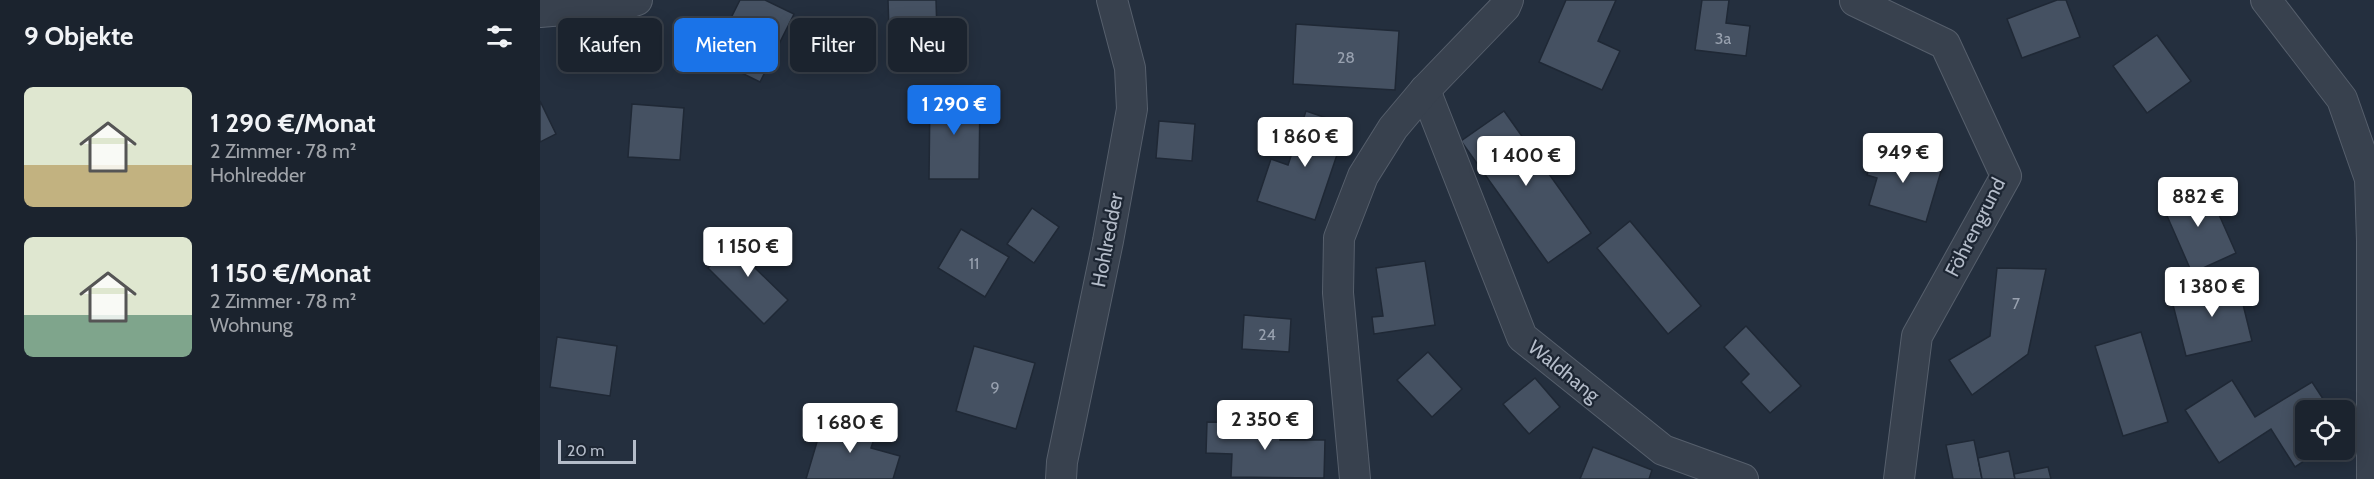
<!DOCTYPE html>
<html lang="de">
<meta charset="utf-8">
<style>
body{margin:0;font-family:Cabin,sans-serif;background:#242b36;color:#f1f3f6;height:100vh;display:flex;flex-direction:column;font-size:22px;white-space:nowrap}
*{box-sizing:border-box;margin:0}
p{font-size:20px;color:#a0a4aa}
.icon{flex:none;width:33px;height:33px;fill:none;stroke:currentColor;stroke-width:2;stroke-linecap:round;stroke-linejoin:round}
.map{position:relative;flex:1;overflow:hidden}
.details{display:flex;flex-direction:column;background:#1b232e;width:540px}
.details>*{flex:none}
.hud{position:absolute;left:18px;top:18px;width:570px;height:54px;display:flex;gap:12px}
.controls{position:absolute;left:1755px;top:400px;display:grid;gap:12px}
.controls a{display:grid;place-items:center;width:60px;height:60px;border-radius:9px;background:#1b232e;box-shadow:0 3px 15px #0003,0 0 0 2px #39404a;font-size:30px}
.scale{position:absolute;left:18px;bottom:15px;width:78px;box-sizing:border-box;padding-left:6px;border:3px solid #b4bcc9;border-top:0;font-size:16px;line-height:21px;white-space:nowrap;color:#b4bcc9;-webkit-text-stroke:4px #1d2633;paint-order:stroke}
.price{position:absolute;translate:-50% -51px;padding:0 14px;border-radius:6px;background:#fff;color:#222;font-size:20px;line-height:39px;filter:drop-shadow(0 2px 3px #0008)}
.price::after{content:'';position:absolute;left:50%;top:36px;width:18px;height:14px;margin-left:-9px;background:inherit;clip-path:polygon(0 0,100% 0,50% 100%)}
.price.selected{background:#1a73e8;color:#fff}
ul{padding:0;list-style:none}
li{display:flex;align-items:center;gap:18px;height:150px;padding:0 24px}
li span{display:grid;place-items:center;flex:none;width:168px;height:120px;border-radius:9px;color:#555}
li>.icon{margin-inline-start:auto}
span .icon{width:72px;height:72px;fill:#fffc;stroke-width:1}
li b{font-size:26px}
h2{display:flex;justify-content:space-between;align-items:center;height:72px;padding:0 24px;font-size:26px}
.tag{padding:0 21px;border-radius:9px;background:#1b232e;box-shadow:0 3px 15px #0003,0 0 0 2px #39404a;font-size:21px;line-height:54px}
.tag.selected{background:#1a73e8;color:#fff}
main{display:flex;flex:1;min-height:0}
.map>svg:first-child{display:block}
</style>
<main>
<section class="details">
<h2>9 Objekte<svg class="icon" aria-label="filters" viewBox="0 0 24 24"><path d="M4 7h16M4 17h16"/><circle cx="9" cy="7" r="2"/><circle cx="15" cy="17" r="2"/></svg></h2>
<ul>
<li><span style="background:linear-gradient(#dfe7d0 65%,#c2b280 0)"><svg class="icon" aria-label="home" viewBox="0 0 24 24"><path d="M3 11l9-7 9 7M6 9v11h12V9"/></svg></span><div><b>1 290 €/Monat</b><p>2 Zimmer · 78 m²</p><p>Hohlredder</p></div></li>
<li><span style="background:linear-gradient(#dfe7d0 65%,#7fa58c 0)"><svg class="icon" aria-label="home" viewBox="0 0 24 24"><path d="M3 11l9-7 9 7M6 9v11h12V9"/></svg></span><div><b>1 150 €/Monat</b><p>2 Zimmer · 78 m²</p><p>Wohnung</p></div></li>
</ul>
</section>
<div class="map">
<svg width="1834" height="479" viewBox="0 0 1834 479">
<rect width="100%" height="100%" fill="#242f3e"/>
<g fill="#455162" stroke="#1f2835" stroke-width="1.5">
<polygon points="200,0 225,0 254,14 220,82 171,58"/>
<polygon points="348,0 396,0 397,32 422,31 423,61 350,63"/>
<polygon points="1026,0 1076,0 1058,41 1080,51 1062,90 999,62"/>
<polygon points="1162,0 1189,0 1186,23 1210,26 1206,56 1155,50"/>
<polygon points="1517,0 1526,0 1540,37 1482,58 1467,19"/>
<polygon points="756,24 859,31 855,90 753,84"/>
<polygon points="1617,35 1651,81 1607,113 1573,66"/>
<polygon points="390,92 440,92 439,179 389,179"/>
<polygon points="0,101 16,134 0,142"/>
<polygon points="92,104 144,108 140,160 88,157"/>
<polygon points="766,111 807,125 775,220 717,201 731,159 748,165"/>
<polygon points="964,111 1051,233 1008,263 921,141"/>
<polygon points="619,121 655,124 652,161 616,158"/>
<polygon points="1335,147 1402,168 1386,222 1329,205 1337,178 1327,175"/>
<polygon points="1665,183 1696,253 1652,273 1621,202"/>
<polygon points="492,208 519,227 494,263 467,244"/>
<polygon points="1090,221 1161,306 1128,334 1057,248"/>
<polygon points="421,229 469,257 445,297 398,268"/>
<polygon points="203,233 227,256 215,268 248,300 224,324 168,268"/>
<polygon points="885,261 895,325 834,334 832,317 843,316 836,268"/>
<polygon points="1457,268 1506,269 1488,354 1432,395 1409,360 1450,336"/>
<polygon points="1697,280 1712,341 1646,356 1631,297"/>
<polygon points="704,315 751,319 749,352 702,349"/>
<polygon points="1206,326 1261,386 1230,413 1201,382 1209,374 1184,347"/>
<polygon points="1601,332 1628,422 1583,436 1555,346"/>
<polygon points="17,337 77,346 70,396 10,387"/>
<polygon points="434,346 495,363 476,429 416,411"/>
<polygon points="888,352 922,389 892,417 857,380"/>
<polygon points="995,378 1020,407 989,434 963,404"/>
<polygon points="1692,380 1715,417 1772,382 1791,411 1766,411 1766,450 1781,450 1755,467 1731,429 1679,463 1645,410"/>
<polygon points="285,415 337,430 331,448 360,456 353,479 266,479"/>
<polygon points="667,422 740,423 740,440 785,440 784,478 691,477 692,454 666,453"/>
<polygon points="1434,440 1442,479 1413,479 1406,445"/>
<polygon points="1053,447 1112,470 1109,479 1040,479"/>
<polygon points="1469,451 1475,479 1442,479 1438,458"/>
<polygon points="1508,467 1511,479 1475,479 1474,474"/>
</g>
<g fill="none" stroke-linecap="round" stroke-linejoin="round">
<g stroke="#565f6c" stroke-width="32">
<g id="street">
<polyline points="1726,0 1802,99 1830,179 1832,241 1832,479"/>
<polyline points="1315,1 1405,44 1466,176 1377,336 1359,479"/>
<polyline points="0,12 82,5 97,0"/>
<polyline points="885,90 982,337 1123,450 1203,479"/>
<polyline points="521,479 522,462 568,241 592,109 590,68 572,0"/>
<polyline points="815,479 798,293 799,238 823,176 853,128 885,90 965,7 968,0"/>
</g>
</g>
<use href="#street" stroke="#38414e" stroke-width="30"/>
</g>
<g text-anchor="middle" stroke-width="4.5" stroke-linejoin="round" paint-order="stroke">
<g font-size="16" fill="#98a1af">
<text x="1183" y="44">3a</text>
<text x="806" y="63">28</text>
<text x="434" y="269">11</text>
<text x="1476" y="309">7</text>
<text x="727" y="340">24</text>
<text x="455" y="393">9</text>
</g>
<g font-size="20" fill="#b4bcc9" stroke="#1d2633">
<text transform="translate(1435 227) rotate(-63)" y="7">Föhrengrund</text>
<text transform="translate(567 240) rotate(-79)" y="7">Hohlredder</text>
<text transform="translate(1024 371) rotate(39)" y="7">Waldhang</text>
</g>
</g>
</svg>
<div class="controls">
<a><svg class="icon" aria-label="locate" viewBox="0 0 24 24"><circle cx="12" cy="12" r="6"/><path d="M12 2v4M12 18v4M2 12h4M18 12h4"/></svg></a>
</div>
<div class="scale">20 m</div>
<b class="price selected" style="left:414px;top:136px">1 290 €</b>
<b class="price" style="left:765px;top:168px">1 860 €</b>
<b class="price" style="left:1363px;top:184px">949 €</b>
<b class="price" style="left:986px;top:187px">1 400 €</b>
<b class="price" style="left:1658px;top:228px">882 €</b>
<b class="price" style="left:208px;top:278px">1 150 €</b>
<b class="price" style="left:1672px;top:318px">1 380 €</b>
<b class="price" style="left:725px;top:451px">2 350 €</b>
<b class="price" style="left:310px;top:454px">1 680 €</b>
<div class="hud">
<a class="tag">Kaufen</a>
<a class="tag selected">Mieten</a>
<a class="tag">Filter</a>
<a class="tag">Neu</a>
</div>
</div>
</main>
